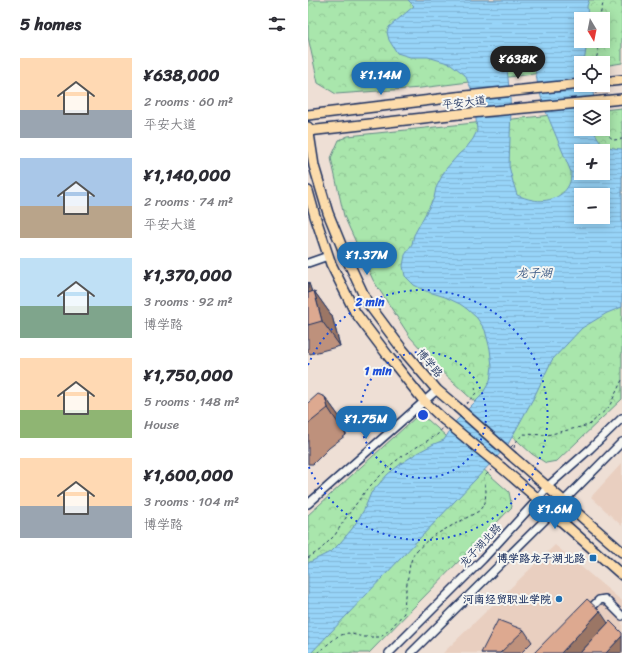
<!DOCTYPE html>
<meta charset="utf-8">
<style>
body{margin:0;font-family:Sriracha,"LXGW WenKai TC",sans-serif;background:#f7f7f7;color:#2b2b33;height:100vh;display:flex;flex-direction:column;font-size:15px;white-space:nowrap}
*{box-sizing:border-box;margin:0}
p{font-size:13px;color:#7c7c81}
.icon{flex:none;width:22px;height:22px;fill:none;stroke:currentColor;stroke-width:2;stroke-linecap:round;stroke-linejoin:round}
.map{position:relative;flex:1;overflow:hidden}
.sheet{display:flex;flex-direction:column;background:#fff;width:308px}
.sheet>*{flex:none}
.needle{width:26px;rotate:170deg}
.controls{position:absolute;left:266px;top:12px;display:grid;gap:8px}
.controls a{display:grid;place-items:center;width:36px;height:36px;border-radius:0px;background:#fff;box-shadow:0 2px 10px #0003;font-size:20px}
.price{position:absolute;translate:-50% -34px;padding:0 9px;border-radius:14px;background:#1f6fb2;color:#fff;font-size:13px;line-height:26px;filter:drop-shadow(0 1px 2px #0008)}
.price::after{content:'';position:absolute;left:50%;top:24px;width:12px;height:9px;margin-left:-6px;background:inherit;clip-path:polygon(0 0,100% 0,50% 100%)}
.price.selected{background:#222;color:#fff}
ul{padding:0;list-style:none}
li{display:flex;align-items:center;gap:12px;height:100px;padding:0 20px}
li span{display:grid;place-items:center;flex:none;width:112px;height:80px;border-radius:0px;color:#555}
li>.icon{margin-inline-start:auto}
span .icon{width:48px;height:48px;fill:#fffc;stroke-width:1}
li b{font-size:17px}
h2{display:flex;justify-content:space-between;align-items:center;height:48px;padding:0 20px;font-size:17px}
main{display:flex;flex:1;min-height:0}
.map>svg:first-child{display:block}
</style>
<main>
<section class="sheet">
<h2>5 homes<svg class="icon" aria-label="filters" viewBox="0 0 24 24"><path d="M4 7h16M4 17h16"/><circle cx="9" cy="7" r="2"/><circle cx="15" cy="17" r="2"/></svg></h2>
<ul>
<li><span style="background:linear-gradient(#ffd9b3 65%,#9aa5b1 0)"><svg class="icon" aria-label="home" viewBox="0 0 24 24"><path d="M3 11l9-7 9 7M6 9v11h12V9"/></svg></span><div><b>¥638,000</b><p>2 rooms · 60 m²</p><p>平安大道</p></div></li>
<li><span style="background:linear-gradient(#a9c7e8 60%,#b9a48a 0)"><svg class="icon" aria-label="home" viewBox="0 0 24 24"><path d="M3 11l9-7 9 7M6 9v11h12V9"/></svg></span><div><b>¥1,140,000</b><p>2 rooms · 74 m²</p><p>平安大道</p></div></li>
<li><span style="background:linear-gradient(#bfe0f5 60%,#7fa58c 0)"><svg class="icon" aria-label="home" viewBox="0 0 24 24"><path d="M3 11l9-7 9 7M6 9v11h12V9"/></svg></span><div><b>¥1,370,000</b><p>3 rooms · 92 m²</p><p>博学路</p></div></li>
<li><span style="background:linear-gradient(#ffd9b3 65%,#8fb573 0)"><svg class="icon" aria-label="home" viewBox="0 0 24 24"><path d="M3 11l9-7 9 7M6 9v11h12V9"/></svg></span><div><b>¥1,750,000</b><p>5 rooms · 148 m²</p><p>House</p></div></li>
<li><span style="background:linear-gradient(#ffd9b3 60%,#9aa5b1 0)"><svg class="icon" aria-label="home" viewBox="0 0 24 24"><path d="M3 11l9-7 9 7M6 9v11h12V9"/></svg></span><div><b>¥1,600,000</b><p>3 rooms · 104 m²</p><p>博学路</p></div></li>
</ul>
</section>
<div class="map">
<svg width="314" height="653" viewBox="0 0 314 653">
<defs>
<pattern id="park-crowns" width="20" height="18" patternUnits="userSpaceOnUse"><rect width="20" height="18" fill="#a9e6ac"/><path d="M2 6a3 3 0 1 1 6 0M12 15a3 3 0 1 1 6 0" fill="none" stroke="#91c696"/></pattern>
<pattern id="water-rules" width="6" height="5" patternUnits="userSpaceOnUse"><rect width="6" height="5" fill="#97d4f8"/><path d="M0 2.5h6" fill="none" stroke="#82b6d7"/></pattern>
</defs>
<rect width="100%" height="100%" fill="#eedfd5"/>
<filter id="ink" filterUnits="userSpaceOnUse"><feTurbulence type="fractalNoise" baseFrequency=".025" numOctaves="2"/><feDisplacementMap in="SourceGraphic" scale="8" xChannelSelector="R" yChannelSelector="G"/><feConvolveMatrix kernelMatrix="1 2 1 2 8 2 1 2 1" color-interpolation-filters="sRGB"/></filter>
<g filter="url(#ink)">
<g fill="#e9cfc0">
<polygon points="314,463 314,526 283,497"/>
<polygon points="247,545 314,601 314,653 135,653"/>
</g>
<g fill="url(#park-crowns)" stroke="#628a85" fill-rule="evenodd">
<path d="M 0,0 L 314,0 L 314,63 L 295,66 L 295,63 L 273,63 L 273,68 L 113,88 L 28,94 L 10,83 L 0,37 ZM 273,19 L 295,19 L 295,41 L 273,41 Z"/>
<path d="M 314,108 L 314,399 L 249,461 L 238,463 L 224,454 L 134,372 L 102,337 L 65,280 L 36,216 L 23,158 L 31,140 L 40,136 L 273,112 L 273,129 L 295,129 L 295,110 ZM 273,151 L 295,151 L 295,173 L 273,173 ZM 273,195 L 295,195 L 295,217 L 273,217 Z"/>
<polygon points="108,417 120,420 201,492 204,507 61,653 0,653 0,515"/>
</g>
<path fill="url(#water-rules)" stroke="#6592ba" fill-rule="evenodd" d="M 100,0 L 281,0 L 279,6 L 280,19 L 273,19 L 273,41 L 279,41 L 276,63 L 273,63 L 273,85 L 284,85 L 287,106 L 273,107 L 273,129 L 285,129 C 292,144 297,148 314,149 L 314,307 L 299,313 L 274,328 L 244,360 L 226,397 L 199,446 L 184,462 L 3,653 L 0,653 L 0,563 L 24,551 L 32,543 L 44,529 L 56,510 L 63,493 L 80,474 L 94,463 L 109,453 L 126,444 L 136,440 L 148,421 L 173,396 L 182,381 L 184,366 L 182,349 L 177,330 L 169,318 L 159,309 L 152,304 L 137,297 L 118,291 L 106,285 L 97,276 L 95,266 L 97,255 L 104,244 L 106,235 L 126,198 L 128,188 L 137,170 L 151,154 L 158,148 L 165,139 L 169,131 L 166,95 L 157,75 L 143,64 L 120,57 L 102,57 L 89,53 L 81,40 L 79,32 L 81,27 L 106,6 ZM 209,52 L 213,52 L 217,53 L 221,56 L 225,61 L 227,68 L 230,86 L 236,107 L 263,172 C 263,175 263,179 262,182 C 257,197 239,203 225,200 C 219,199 214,197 209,195 L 205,182 L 201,166 L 203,109 L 199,68 L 201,61 L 204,56 ZM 273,151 L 295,151 L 295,173 L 273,173 ZM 273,195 L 295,195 L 295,217 L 273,217 Z"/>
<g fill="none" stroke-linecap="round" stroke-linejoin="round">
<g stroke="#1b2f5e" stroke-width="10">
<g id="minor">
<polyline points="0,263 20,256"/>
<polyline points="0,504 129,390"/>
<polyline points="279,612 291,600 297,599 314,616"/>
<polyline points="81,653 175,559 230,499 239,487 282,449 314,418"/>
<polyline points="103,653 244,513 314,442"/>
</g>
</g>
<g stroke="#1b2f5e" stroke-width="12">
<g id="major">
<polyline points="295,82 314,80"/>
<polyline points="294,101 314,99"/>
<polyline points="0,115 148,97 273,84"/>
<polyline points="0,127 6,166 20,213 38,257 59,302 94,349 129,390 149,407"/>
<polyline points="0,131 151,114"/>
<polyline points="0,191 7,216 23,264 47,312 81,357 116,401 135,419"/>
<polyline points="205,457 314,552"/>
<polyline points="194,468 230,499 244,513 314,575"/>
</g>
</g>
<g stroke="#1b2f5e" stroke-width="1" stroke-dasharray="3 3" stroke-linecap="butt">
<polyline points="291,19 296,0"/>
<polyline points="287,63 290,52 289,41"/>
<polyline points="286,85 288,94"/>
<polyline points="295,127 296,132 306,140 314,139"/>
<polyline points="158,404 168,393 167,387"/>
<polyline points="203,447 207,443"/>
<polyline points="206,448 207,443 215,434 239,435 281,425 301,407 314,380"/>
<polyline points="0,558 12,550 27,535 37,519 59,489 84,464 97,454 129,435 135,428"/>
<polyline points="9,653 30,636 40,633 55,637 73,637 84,627 96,613 97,596 102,564 106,553 123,537 171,511 177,503 178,491 176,477 184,469"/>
</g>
<use href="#minor" stroke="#f6f6f2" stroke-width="7"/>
<use href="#major" stroke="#fcdcac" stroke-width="9"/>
<g stroke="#1b2f5e" stroke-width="12" stroke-linecap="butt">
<g id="major-bridge">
<polyline points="151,114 294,101"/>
<polyline points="149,407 205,457"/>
<polyline points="135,419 194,468"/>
</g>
</g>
<use href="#major-bridge" stroke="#fcdcac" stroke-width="9"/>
</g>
<g fill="#be917c" stroke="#1b2f5e">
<polygon points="0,282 4,292 6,291 24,316 32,346 2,354 0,351"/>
<polygon points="17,397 36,423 38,435 21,448 5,464 0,464 0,403"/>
<polygon points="216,630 224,642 213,653 173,653"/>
</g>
<g fill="#9b7665" stroke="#1b2f5e">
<polygon points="0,282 1,283 10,311 0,297"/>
<polygon points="6,291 24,316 32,346 14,321"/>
<polygon points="17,397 36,423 38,435 20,408"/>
<polygon points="292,611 300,623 272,653 253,653"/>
<polygon points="314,636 314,653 298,653"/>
</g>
<g fill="#dda990" stroke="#1b2f5e">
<polygon points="6,291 14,321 0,325 0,293"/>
<polygon points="10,394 17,397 20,408 0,424 0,403"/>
<polygon points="279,599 292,611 253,653 226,653"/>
<polygon points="190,620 216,630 192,653 173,653"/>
<polygon points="302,621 314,633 314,636 298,653 272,653"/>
</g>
</g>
<g fill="none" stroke="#1d4ed8" stroke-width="2" stroke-dasharray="2 4">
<circle cx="115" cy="415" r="63"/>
<path d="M0 365A125 125 0 1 1 0 465"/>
</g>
<g fill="#1f6fb2" stroke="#f6f6f2" stroke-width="1.5">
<rect x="281" y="554" width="8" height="8" rx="2"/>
<circle cx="251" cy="599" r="4"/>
</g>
<g text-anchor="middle" stroke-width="4" stroke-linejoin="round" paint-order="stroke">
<g font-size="11" fill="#1b2f5e" stroke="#f6f6f2">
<text transform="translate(156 102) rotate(-6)" y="4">平安大道</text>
<text transform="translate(122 363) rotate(50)" y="4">博学路</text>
<text transform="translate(172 545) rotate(-47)" y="4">龙子湖北路</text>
</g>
<g font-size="11" font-weight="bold" fill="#1b2f5e" stroke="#f6f6f2" text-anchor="end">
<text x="277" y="562">博学路龙子湖北路</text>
<text x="243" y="603">河南经贸职业学院</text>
</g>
<g font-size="12" font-style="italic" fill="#3a5884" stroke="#f6f6f2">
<text x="226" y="277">龙子湖</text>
</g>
</g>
<circle cx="115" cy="415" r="6" fill="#1d4ed8" stroke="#f6f6f2" stroke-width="2"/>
<g font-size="12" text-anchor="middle" font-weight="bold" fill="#1d4ed8" stroke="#f6f6f2" stroke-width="4" stroke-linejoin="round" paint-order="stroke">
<text x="62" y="306">2 min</text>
<text x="70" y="375">1 min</text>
</g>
</svg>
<div class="controls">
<a><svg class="needle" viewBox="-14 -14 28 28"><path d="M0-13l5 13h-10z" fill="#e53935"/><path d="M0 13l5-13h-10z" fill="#7c7c81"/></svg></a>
<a><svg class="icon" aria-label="locate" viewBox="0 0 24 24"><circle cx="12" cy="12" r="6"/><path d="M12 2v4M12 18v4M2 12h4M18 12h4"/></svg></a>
<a><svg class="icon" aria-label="layers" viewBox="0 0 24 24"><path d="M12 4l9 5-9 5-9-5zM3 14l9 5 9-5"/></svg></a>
<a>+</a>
<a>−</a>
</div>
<b class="price selected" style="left:210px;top:80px">¥638K</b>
<b class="price" style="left:73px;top:96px">¥1.14M</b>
<b class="price" style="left:59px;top:276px">¥1.37M</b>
<b class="price" style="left:58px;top:440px">¥1.75M</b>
<b class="price" style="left:247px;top:530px">¥1.6M</b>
</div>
</main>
